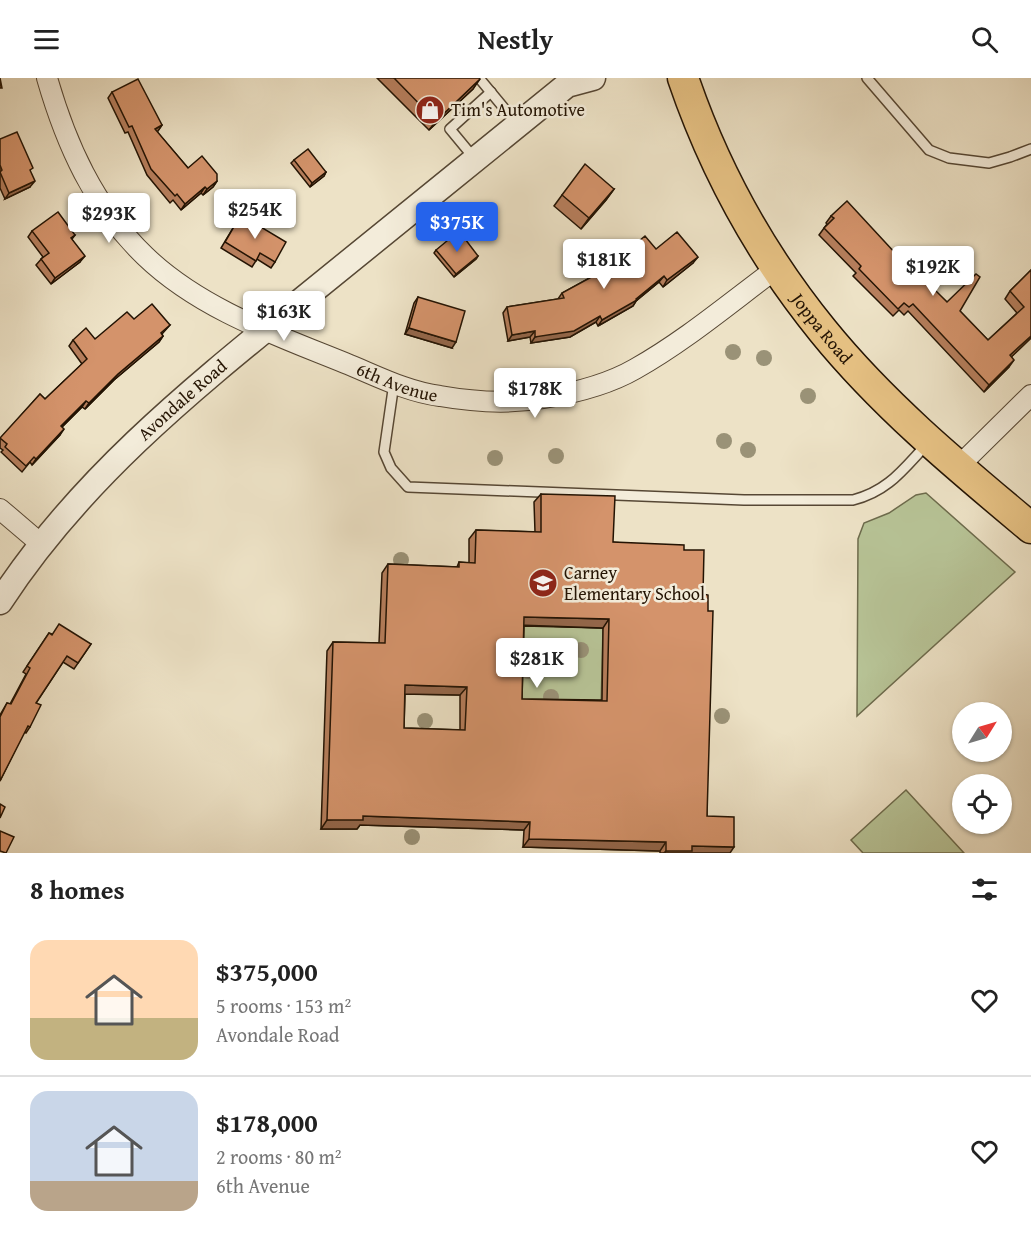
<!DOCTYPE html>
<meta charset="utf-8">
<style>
body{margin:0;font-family:"Gentium Book Plus",serif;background:#f6f6f6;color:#222;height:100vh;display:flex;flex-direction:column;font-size:22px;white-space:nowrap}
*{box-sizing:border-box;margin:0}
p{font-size:20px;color:#767676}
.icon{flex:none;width:33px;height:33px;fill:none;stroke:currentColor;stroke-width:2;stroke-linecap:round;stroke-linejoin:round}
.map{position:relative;height:775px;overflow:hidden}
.drawer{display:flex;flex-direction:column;background:#fff;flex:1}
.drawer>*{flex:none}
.needle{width:39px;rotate:53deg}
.fabs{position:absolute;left:952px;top:624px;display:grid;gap:12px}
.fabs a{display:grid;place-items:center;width:60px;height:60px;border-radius:50%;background:#fff;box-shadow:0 2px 4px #0004;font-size:30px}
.price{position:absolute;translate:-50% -51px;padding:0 14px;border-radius:6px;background:#fff;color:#222;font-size:20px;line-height:39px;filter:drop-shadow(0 2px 3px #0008)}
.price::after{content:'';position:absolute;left:50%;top:36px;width:18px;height:14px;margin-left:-9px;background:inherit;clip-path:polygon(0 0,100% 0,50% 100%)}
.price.selected{background:#2563eb;color:#fff}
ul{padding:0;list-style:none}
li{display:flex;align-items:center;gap:18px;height:150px;padding:0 30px}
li+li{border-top:2px solid #e0e0e0}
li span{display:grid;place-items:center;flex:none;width:168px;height:120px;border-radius:18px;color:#555}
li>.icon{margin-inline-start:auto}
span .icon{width:72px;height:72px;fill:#fffc;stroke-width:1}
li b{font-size:26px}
h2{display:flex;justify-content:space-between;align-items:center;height:72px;padding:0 30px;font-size:26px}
header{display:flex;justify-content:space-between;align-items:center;height:78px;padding:0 30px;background:#fff;font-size:27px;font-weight:800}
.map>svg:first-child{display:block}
</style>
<header><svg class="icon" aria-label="menu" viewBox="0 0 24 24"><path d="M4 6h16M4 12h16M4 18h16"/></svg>Nestly<svg class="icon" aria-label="search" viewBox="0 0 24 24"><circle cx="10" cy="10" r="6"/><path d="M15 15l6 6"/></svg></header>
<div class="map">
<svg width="1031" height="775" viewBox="0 0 1031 775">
<rect width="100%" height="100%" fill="#ede2c6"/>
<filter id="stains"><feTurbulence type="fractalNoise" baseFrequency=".00333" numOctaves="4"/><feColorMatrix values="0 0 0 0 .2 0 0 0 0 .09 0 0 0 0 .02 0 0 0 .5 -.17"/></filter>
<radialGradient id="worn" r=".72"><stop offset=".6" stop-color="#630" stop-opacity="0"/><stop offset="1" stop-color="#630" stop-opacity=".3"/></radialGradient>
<g fill="#b7c396" stroke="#6d6b4c" stroke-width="1.5">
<polygon points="926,415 1015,494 857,638 858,461 864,445 889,435 916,417"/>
<polygon points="518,547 603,550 601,631 512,620"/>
<polygon points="906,712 964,775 863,775 851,762"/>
</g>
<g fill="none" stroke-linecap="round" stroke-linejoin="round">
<g stroke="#564734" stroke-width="12">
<g id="service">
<polyline points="479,0 518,47"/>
<polyline points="867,0 929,72 949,80 989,85 1010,79 1031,71"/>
<polyline points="474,80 450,51 491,14"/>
<path d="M 394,305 L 384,374 L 391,390 L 408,409 L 744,422 L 853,422 C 889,413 904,390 928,365"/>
</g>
</g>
<g stroke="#564734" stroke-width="22">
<g id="minor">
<path id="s1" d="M 47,0 C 66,66 94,129 145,178 C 200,231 276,257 345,285 C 375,297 407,314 440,318 C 474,324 510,326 544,320 C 574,315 609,306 635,291 C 685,263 731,224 777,190"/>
<polyline points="958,389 1031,317"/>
<polyline points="0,431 41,466"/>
</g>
</g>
<g stroke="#564734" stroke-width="27">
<g id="tertiary">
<path id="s2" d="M 0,524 C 79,402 191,312 303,221 C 391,150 479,78 567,7 L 593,0"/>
</g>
</g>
<g stroke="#231303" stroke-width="33">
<g id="primary">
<path id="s3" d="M 683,0 C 714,91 762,178 823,253 C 883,327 958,389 1031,450"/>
</g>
</g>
<use href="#service" stroke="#f3ecda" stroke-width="9"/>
<use href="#minor" stroke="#f3ecda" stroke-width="20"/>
<use href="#tertiary" stroke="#f3ecda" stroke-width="24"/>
<use href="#primary" stroke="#e6c183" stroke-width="30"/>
</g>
<g fill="#9a9277">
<circle cx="733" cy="274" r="8"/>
<circle cx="764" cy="280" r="8"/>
<circle cx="808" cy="318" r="8"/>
<circle cx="724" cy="363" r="8"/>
<circle cx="748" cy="372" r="8"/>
<circle cx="556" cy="378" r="8"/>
<circle cx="495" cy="380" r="8"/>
<circle cx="401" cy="482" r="8"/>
<circle cx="581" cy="572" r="8"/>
<circle cx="528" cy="593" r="8"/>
<circle cx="551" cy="619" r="8"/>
<circle cx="722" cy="638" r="8"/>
<circle cx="425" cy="643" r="8"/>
<circle cx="412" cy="759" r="8"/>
</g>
<g fill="#b67e5c" stroke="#231303" stroke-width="1.5" fill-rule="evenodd">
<polygon points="377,0 479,0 473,11 429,52"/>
<polygon points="112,14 162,47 157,54 188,90 217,103 213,109 203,117 201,115 181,132 173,122 170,125 147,97 128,54 125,55 108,20"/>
<polygon points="0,61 30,94 30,109 5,121 0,110"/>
<polygon points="294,82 326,94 324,98 310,109 291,85"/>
<polygon points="614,111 606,122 581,151 554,128 562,117"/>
<polygon points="831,138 909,190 947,224 960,233 988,262 1017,235 1005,221 1010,213 1031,192 1031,260 1011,279 1009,289 984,314 908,233 904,237 899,232 893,238 853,198 856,195 819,157 827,146 826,145"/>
<polygon points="239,140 275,184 271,190 257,181 252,189 221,170"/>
<polygon points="32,153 75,157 72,161 80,184 51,206 36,187 43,179 28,159"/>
<polygon points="656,171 693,185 663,209 659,204 636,223 633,228 598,248 596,244 570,259 531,265 530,259 508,263 503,235 507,229 558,221 562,215 626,180 624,178 628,172"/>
<polygon points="436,172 478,178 476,181 454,199 434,175"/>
<polygon points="418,219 452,270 405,256 414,225"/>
<polygon points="134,241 170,247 162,256 163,258 159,264 114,302 85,331 82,329 62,349 60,357 32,387 30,384 22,394 1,374 3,372 0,370 0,361 40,316 45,321 82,286 69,268 73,262 95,261"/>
<path d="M 541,416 L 613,464 L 684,472 L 703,516 L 707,738 L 730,775 L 660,775 L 660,773 L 523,769 L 524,752 L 360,747 L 357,751 L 321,751 L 327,573 L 333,564 L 379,565 L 382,495 L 388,486 L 457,489 L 459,484 L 469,485 L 469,461 L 476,452 L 535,454 L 534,424 ZM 524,548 L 603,550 L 602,622 L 522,621 ZM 405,616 L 460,617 L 460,652 L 404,650 Z"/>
<polygon points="49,555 52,556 91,566 74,591 63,584 36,625 30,649 26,655 24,654 0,703 0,637 7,625 10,626 26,596 23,594"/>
</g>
<g fill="#94674b" stroke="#231303" stroke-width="1.5">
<polygon points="480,1 473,11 429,52 436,43"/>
<polygon points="162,47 158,53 151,57 155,51"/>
<polygon points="326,94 324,98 310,109 312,105"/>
<polygon points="35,103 30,109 5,121 9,115"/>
<polygon points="217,103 213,109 203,117 207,111"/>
<polygon points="205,109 201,115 181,132 185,126"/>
<polygon points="614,111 606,122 581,151 589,140"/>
<polygon points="85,178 80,184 51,206 55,200"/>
<polygon points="478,178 476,181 454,199 456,196"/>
<polygon points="698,179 693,185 663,209 667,202"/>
<polygon points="664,198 659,204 636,223 633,228 598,248 602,242 636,221"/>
<polygon points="600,238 596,244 570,259 531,265 535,259"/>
<polygon points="409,250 456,264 452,270 405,256"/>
<polygon points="535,253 530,259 508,263 512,257"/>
<polygon points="163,258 159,264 114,302 85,331 89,325 118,296"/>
<polygon points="1031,258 1031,260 1005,285 1010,277"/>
<polygon points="1014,282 1009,289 984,314 989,307"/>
<polygon points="86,323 82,329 57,354 61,348"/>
<polygon points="64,351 60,357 32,387 36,381"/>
<polygon points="524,539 609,541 603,550 518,547"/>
<polygon points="405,607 467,609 460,617 399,616"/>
<polygon points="363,738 530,744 524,752 360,747 357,751 321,751 327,742"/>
<polygon points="529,761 666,764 660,773 523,769"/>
<polygon points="692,768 734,769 730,775 664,775 666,773"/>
</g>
<g fill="#d4936b" stroke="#231303" stroke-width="1.5" fill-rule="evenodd">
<polygon points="0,0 2,10 0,10"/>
<polygon points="394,0 479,0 480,1 436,43"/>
<polygon points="138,1 162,47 155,51 188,90 202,78 217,96 217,103 207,111 205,109 185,126 177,116 175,118 151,91 132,48 129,49 112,14"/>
<polygon points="17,54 33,90 30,92 35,103 9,115 0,94 2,92 0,87 0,61"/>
<polygon points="308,71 326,94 312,105 294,82"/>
<polygon points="585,86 614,111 589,140 562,117"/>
<polygon points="847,123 909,190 911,188 947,224 976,196 980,199 960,233 988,262 1024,229 1010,213 1031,192 1031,258 1010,277 1014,282 989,307 913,226 909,229 904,225 898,231 859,191 861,188 824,150 834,140 831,138"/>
<polygon points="58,134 75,157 71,160 85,178 55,200 41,181 49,175 32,153"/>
<polygon points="239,140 246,140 286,164 275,184 260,175 256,183 225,164"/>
<polygon points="459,153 478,178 456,196 436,172"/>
<polygon points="677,154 698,179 667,202 664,198 636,221 637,222 602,242 600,238 574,253 535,259 535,253 512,257 507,229 564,220 562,215 632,177 628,172 645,158 656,171"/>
<polygon points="418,219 465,233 456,264 409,250"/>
<polygon points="152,226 170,247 161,255 163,258 118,296 89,325 86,323 61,348 64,351 36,381 34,379 26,388 5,369 7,366 0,360 40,316 45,321 87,281 73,262 86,250 95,261 127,234 134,241"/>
<path d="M 541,416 L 615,418 L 613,464 L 684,467 L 684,472 L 704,472 L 703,516 L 708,517 L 708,533 L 713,533 L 707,738 L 734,739 L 734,769 L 692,768 L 692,773 L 666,773 L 666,764 L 529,761 L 530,744 L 363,738 L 363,742 L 327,742 L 333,564 L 385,565 L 388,486 L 459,489 L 459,484 L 475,485 L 476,452 L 541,454 ZM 524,539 L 609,541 L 607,623 L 522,621 ZM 405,607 L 467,609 L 465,652 L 404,650 Z"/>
<polygon points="59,546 91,566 78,585 67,578 36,625 41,627 30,649 28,648 0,703 0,639 7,625 11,626 30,590 27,588 49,555 52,557"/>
<polygon points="0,726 5,729 0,740"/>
<polygon points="0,753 14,759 6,775 0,773"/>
</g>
<defs>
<g id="shop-disc" transform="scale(1.5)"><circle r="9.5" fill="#8f2418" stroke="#f3ecda"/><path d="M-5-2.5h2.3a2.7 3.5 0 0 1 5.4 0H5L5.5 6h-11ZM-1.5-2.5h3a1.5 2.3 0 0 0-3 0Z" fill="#fff"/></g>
<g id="school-disc" transform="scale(1.5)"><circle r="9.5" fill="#8f2418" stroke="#f3ecda"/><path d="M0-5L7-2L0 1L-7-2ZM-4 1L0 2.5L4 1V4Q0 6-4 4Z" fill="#fff"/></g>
</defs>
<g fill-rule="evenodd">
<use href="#shop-disc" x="430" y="32"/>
<use href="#school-disc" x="543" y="505"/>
</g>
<g text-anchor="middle" stroke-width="5" stroke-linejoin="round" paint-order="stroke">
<g font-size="18" fill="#231303" stroke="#f3ecda" text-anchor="start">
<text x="451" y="38">Tim's Automotive</text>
<text x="564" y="501">Carney<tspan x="564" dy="21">Elementary School</tspan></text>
</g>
<g font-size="18" fill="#231303" stroke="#f3ecda">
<text dy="6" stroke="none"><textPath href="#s3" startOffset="288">Joppa Road</textPath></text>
<text dy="6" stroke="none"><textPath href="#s1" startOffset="490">6th Avenue</textPath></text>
<text dy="6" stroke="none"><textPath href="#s2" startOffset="273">Avondale Road</textPath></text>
</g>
</g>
<rect width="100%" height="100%" filter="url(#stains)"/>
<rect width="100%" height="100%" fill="url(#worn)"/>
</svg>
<div class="fabs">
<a><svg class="needle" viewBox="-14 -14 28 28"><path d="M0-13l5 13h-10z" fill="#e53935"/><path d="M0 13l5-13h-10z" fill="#767676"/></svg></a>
<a><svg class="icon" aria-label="locate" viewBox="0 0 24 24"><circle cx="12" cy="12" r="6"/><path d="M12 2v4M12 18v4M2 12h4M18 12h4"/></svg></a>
</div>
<b class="price" style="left:255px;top:162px">$254K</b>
<b class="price" style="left:109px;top:166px">$293K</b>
<b class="price selected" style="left:457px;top:175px">$375K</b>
<b class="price" style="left:604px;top:212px">$181K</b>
<b class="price" style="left:933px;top:219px">$192K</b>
<b class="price" style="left:284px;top:264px">$163K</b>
<b class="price" style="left:535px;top:341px">$178K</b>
<b class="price" style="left:537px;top:611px">$281K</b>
</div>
<section class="drawer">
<h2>8 homes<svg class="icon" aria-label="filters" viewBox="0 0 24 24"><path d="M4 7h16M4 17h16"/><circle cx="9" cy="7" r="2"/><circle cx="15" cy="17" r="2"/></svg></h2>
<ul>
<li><span style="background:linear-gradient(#ffd9b3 65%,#c2b280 0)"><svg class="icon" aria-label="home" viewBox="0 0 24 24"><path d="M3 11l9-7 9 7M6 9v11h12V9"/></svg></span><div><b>$375,000</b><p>5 rooms · 153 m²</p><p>Avondale Road</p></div><svg class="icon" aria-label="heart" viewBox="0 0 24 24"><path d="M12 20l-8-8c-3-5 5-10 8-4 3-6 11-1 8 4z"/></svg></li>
<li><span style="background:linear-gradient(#c9d6e8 75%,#b9a48a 0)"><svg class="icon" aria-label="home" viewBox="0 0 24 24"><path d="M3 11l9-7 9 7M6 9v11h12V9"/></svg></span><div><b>$178,000</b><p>2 rooms · 80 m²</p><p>6th Avenue</p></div><svg class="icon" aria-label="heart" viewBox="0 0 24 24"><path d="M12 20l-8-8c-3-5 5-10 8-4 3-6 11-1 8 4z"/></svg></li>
</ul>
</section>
